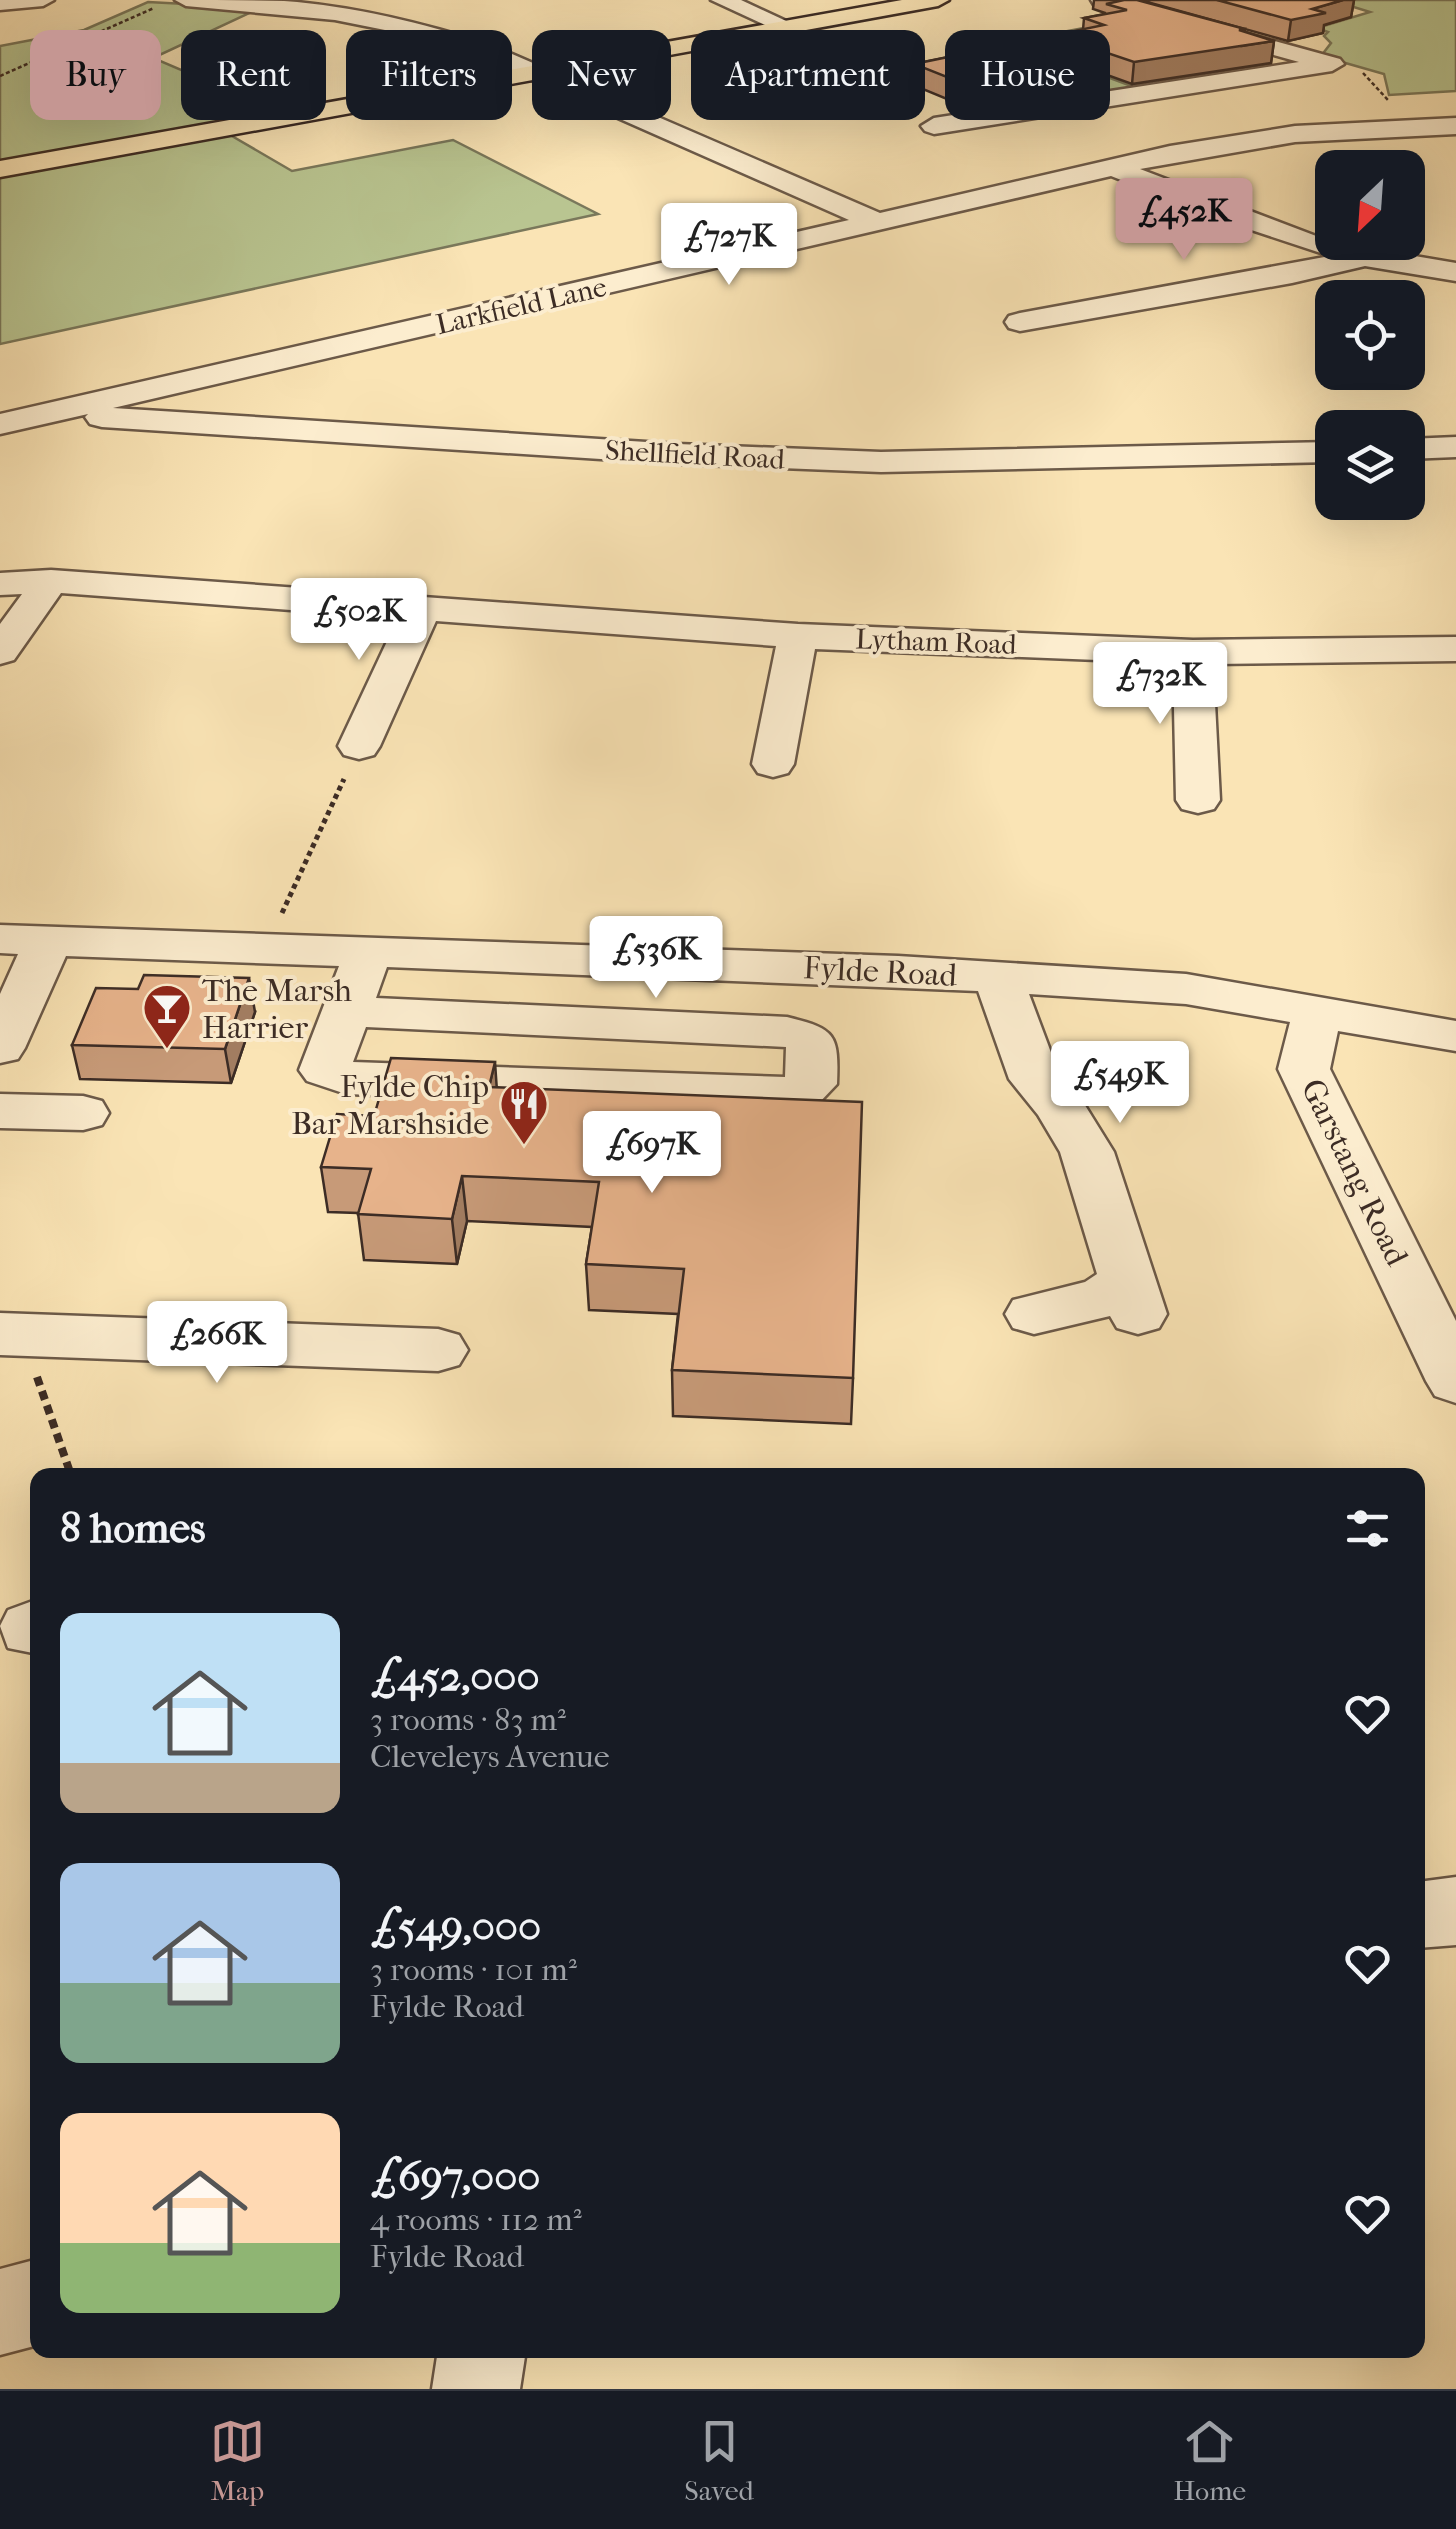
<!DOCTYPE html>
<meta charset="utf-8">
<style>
body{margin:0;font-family:"IM FELL French Canon",serif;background:#242831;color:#f1f3f6;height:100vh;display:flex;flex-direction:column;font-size:38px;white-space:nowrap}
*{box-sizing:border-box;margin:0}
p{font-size:32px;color:#9ea1a6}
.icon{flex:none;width:55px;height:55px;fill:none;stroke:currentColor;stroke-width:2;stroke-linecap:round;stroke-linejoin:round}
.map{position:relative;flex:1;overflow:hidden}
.drawer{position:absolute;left:30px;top:1468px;width:1395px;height:890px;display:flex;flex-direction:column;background:#171b24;border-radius:20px;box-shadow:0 10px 40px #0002}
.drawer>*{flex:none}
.banner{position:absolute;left:30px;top:30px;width:1398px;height:90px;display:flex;gap:20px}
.needle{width:65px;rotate:205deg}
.controls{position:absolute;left:1315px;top:150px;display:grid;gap:20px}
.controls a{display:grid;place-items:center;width:110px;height:110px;border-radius:20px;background:#171b24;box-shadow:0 10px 40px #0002;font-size:50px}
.price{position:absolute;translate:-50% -85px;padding:0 22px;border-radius:10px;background:#fff;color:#222;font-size:32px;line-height:65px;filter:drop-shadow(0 2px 5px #0008)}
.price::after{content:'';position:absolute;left:50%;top:60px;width:30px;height:22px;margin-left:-15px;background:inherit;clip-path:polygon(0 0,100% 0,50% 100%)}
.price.active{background:#c59692;color:#111}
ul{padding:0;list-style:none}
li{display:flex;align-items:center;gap:30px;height:250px;padding:0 30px}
li span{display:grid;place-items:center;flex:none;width:280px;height:200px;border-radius:20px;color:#555}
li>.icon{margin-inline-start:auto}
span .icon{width:120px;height:120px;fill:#fffc;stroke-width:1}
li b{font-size:42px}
h2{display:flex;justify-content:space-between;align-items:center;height:120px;padding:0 30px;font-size:42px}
.chip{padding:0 35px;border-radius:20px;background:#171b24;box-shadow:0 10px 40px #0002;font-size:35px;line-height:90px}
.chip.active{background:#c59692;color:#111}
.dock{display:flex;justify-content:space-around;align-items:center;height:140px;border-top:2px solid #363941;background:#171b24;font-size:28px;color:#9ea1a6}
.dock a{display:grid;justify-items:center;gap:5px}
.dock .active{color:#c59692}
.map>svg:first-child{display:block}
</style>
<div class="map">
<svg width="1456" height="2389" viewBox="0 0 1456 2389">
<rect width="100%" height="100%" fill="#fae4b5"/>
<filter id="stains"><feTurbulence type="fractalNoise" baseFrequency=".002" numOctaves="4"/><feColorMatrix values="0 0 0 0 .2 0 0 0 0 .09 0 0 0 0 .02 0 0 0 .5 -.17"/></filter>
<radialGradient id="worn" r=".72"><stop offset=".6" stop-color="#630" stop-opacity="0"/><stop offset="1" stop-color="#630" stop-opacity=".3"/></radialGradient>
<g fill="#b9c591" stroke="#7a785b" stroke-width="2.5">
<polygon points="1331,0 1456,0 1456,91 1389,95 1384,74 1321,56 1331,43 1324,36 1328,32 1317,28 1370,12"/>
<polygon points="148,2 260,8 153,58 280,112 0,163 0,46 84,30"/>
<polygon points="1094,26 1067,62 1142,90 1060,107 975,73 1002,46 999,44"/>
<polygon points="225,132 292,171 453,140 598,214 0,344 0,174"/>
</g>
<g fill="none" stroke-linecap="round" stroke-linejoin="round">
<g stroke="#6c5a49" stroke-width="5">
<g id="minor">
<polygon points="0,0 54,0 43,6 0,10"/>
<path d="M 175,0 C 211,0 248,0 284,1 C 354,6 422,23 489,44 L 880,213 L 1170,146 L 1295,126 L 1456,118 L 1456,134 L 1295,142 L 1140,169 L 1332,242 L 1456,263 L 1456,281 L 1365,266 L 1292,283 L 1020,331 L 1009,328 L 1005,322 L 1009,316 L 1020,313 L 1330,256 L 1230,223 L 1111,176 L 113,408 L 678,444 L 881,452 L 1332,442 L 1332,462 L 881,472 L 678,464 L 102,427 L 90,424 L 85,417 L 88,414 L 0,434 L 0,414 L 849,220 L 473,54 L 405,34 L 335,20 L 186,6 Z"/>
<polygon points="711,0 741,0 797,26 786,33 778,31"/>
<polygon points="1091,0 1126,0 1340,59 1344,64 1332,71 934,134 925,131 921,126 934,118 1299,62 1094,5"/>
<polygon points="1456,437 1456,457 1408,459 1408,439"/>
<polygon points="51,570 798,624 1193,640 1456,637 1456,661 1213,664 1220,800 1214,809 1198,813 1182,809 1176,800 1173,663 815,649 794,764 788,773 773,777 758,773 752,764 776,646 436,621 380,746 374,755 359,759 344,755 338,746 398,618 61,593 14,660 0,664 0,624 22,594 0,595 0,573"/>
<path d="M 0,925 L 898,956 L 1186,974 L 1456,1021 L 1456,1051 L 1338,1031 L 1330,1069 L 1456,1321 L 1456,1403 L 1435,1396 L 1426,1381 L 1278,1069 L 1290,1022 L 1186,1004 L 1029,994 L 1059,1074 L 1078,1094 L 1114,1152 L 1167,1314 L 1159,1328 L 1138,1334 L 1117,1328 L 1110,1316 L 1034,1334 L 1013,1328 L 1005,1314 L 1013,1300 L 1085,1282 L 1097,1274 L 1060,1152 L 1038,1115 L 1009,1079 L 978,991 L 387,967 L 376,998 L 787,1017 C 836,1029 839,1034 837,1084 L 817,1105 L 799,1110 L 346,1094 L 307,1081 L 299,1070 L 339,966 L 66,956 L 25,1048 L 18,1059 L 0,1063 L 0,994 L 18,954 L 0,953 ZM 366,1027 L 786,1047 L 785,1077 L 353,1062 Z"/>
<polygon points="0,1094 83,1096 102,1101 109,1113 102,1125 83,1130 0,1128"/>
<polygon points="0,1313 438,1329 459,1335 468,1350 459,1365 438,1371 0,1355"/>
<polygon points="38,1599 38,1654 8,1648 0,1626 8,1610"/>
<polygon points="1456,1877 1456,1945 1418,1948 1418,1882"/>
<polygon points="38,2259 38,2345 0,2355 0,2269"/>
<polygon points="438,2350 526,2350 520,2389 432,2389"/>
</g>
</g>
<g stroke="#3c2c25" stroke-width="5">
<polygon id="highway" points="902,0 949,0 938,6 0,177 0,161"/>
</g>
<g stroke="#3c2c25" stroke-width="2.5" stroke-dasharray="4 2.5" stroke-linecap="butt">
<polyline points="1363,73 1388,100"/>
<polyline points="0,76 154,8"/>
</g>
<polyline stroke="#3c2c25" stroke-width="5" stroke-dasharray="5 4" stroke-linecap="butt" points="282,913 344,779"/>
<polyline stroke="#3c2c25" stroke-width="8" stroke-dasharray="9 6" stroke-linecap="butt" points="37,1377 71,1475"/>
<use href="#minor" fill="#fcedcf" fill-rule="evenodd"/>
<use href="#highway" fill="#fae4b5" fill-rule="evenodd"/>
</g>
<g fill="#c79a78" stroke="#3c2c25" stroke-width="2.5">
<polygon points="1094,0 1137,0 1245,29 1244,32 1274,41 1271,63 1132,84 1085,67 1083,87 971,109 913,85 914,64 1083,30 1084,18 1105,14 1105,13 1093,9"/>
<polygon points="1140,0 1354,0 1351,17 1324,25 1323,33 1288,41"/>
<polygon points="255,1012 231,1083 80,1079 72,1045"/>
<polygon points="497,1087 853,1378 851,1424 673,1416 672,1370 678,1314 589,1310 586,1264 592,1227 467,1221 457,1264 364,1260 358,1213 328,1212 321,1167 374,1116"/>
</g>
<g fill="#a27d61" stroke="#3c2c25" stroke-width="2.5">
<polygon points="1343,0 1354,0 1351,17 1324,25 1323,33 1288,41 1291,20 1312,9"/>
<polygon points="1245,29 1242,46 1274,41 1271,63 1132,84 1134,62"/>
<polygon points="1085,65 1083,87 971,109 972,87"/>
<polygon points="249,978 255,1012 231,1083 225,1049"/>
<polygon points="495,1062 498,1106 489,1087"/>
<polygon points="462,1176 467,1221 457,1264 452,1219"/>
</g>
<g fill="#e7b38b" stroke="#3c2c25" stroke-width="2.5">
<polygon points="1124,0 1137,0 1245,29 1239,30 1274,41 1134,62 1081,44 1085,65 972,87 914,64 1104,25 1084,18 1127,10 1106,4"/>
<polygon points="1217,0 1343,0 1312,9 1326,13 1291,20"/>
<polygon points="144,975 249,978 225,1049 72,1045 96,988 138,989"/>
<polygon points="391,1058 495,1062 489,1087 862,1102 853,1378 672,1370 684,1269 586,1264 599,1182 462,1176 452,1219 358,1214 371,1169 321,1167 337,1114 374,1116"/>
</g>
<defs>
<g id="bar-pin" transform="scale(2.5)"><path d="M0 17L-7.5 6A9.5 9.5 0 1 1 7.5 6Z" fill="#8f2418" stroke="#fcedcf"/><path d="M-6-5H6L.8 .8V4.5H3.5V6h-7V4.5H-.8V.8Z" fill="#fff"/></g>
<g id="restaurant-pin" transform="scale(2.5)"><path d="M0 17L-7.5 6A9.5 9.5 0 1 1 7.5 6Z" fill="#8f2418" stroke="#fcedcf"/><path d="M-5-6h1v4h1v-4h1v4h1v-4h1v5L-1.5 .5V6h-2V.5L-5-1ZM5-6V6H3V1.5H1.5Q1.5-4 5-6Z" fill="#fff"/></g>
</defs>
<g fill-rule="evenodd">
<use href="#bar-pin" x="167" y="1008"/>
<use href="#restaurant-pin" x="524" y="1104"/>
</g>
<g text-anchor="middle" stroke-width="8" stroke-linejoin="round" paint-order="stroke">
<g font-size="28" fill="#3c2c25" stroke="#fcedcf">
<text transform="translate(521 305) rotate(-13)" y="10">Larkfield Lane</text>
<text transform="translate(695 454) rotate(3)" y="10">Shellfield Road</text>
<text transform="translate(936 641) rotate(2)" y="10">Lytham Road</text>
</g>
<g font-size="32" fill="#3c2c25" stroke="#fcedcf">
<text transform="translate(880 971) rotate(3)" y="11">Fylde Road</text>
<text transform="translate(1355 1172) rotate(64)" y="11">Garstang Road</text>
</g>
<g font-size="32" fill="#3c2c25" stroke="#fcedcf" text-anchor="start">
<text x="202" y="1001">The Marsh<tspan x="202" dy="37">Harrier</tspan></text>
<text x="489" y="1097" text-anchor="end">Fylde Chip<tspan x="489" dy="37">Bar Marshside</tspan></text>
</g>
</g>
<rect width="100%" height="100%" filter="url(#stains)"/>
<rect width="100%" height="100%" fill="url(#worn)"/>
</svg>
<div class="controls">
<a><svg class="needle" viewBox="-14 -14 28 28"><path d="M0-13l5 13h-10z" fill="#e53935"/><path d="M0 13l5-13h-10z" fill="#9ea1a6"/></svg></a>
<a><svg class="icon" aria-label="locate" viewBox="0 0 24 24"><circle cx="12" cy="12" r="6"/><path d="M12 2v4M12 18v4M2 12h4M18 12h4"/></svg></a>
<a><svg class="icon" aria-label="layers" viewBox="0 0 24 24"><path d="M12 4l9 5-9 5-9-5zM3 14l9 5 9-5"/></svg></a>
</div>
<b class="price active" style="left:1184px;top:263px">£452K</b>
<b class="price" style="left:729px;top:288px">£727K</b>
<b class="price" style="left:359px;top:663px">£502K</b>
<b class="price" style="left:1160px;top:727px">£732K</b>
<b class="price" style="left:656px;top:1001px">£536K</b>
<b class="price" style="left:1120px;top:1126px">£549K</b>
<b class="price" style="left:652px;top:1196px">£697K</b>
<b class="price" style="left:217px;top:1386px">£266K</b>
<div class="banner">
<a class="chip active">Buy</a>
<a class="chip">Rent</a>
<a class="chip">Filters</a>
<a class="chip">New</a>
<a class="chip">Apartment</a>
<a class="chip">House</a>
</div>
<section class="drawer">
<h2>8 homes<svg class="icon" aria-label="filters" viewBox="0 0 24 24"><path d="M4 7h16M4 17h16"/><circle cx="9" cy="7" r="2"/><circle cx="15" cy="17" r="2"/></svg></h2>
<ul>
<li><span style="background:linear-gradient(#bfe0f5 75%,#b9a48a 0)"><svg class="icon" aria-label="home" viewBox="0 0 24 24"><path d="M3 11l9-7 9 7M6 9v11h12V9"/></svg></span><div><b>£452,000</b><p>3 rooms · 83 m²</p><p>Cleveleys Avenue</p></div><svg class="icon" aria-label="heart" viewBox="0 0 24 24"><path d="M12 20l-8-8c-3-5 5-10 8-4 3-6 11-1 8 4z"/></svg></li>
<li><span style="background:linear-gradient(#a9c7e8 60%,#7fa58c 0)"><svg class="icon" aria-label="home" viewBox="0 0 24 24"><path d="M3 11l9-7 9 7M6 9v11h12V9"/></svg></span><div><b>£549,000</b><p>3 rooms · 101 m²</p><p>Fylde Road</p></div><svg class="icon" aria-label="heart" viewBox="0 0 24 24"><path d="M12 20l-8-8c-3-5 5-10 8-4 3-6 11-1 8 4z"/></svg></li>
<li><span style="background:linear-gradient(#ffd9b3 65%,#8fb573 0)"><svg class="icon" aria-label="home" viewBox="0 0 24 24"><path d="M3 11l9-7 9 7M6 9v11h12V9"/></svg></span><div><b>£697,000</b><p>4 rooms · 112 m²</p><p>Fylde Road</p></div><svg class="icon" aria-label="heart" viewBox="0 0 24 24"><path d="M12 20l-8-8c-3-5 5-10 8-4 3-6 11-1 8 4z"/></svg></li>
</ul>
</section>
</div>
<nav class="dock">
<a class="active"><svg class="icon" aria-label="map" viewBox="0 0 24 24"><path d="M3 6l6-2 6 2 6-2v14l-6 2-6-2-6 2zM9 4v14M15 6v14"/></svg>Map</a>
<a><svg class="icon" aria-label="saved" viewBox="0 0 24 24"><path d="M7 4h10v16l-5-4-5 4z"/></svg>Saved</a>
<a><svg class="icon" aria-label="home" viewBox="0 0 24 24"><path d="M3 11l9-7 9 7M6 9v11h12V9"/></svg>Home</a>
</nav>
